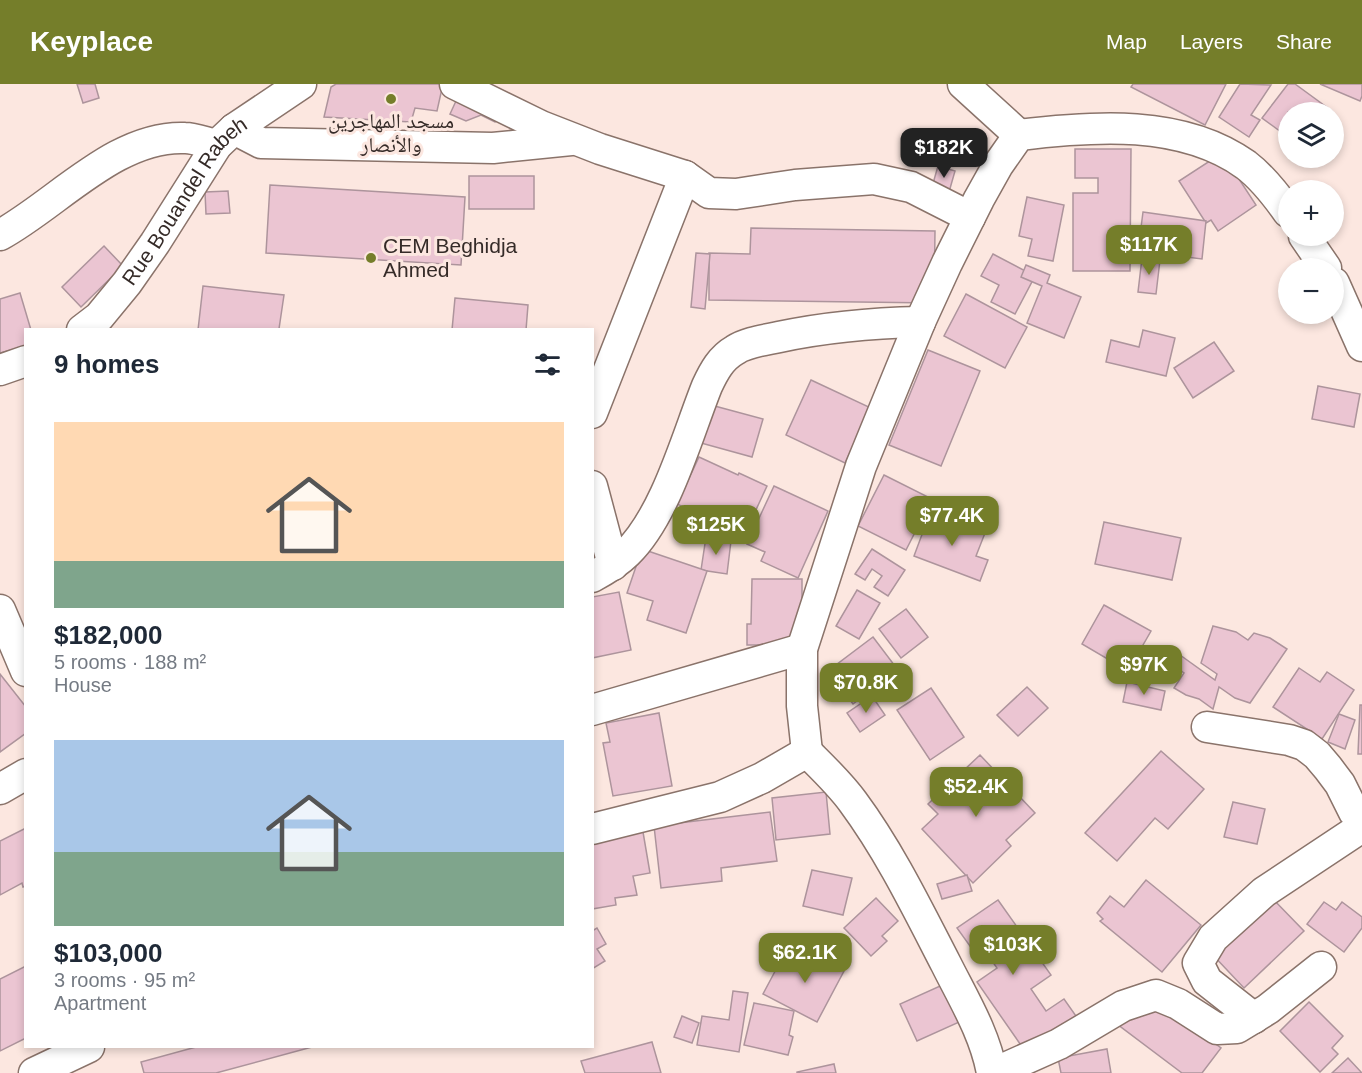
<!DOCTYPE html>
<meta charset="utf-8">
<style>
body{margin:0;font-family:Helvetica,"Noto Naskh Arabic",sans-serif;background:#f6f6f7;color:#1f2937;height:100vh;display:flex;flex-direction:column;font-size:22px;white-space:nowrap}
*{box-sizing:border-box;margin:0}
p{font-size:20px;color:#747a83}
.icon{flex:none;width:33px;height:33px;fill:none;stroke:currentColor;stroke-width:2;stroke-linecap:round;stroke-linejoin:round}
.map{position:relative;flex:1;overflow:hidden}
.drawer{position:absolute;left:24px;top:244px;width:570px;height:720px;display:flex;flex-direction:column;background:#fff;border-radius:0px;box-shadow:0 3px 9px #0003}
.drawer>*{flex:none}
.tools{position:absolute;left:1278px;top:18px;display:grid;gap:12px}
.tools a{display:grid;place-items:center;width:66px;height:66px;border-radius:50%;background:#fff;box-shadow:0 3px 9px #0003;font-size:30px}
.price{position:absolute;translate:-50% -51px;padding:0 14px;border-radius:12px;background:#757e2a;color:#fff;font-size:20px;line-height:39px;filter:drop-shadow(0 2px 3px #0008)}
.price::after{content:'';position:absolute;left:50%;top:36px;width:18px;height:14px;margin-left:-9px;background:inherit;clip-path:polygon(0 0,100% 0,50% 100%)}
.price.current{background:#222;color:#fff}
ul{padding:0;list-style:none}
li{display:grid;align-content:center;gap:12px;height:318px;padding:0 30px}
li span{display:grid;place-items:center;height:186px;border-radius:0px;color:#555}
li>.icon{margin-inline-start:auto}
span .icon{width:108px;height:108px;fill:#fffc;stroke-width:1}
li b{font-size:26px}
h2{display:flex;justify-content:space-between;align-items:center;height:72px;padding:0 30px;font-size:26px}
header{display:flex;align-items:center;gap:36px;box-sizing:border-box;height:84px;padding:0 30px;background:#757e2a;color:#fff}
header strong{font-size:28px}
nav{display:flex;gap:33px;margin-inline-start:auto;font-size:21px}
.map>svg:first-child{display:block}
</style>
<header>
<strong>Keyplace</strong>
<nav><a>Map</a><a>Layers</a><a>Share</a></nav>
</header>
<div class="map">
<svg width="1362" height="989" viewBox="0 0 1362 989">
<rect width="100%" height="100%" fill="#fce7e0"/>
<g fill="#ebc5d2" stroke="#ad949c" stroke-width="1.5">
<polygon points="77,0 95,0 99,14 83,19"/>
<polygon points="336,0 443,0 437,27 415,24 411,38 324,33 331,3"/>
<polygon points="1133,0 1226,0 1205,41 1131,3"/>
<polygon points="1240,0 1271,1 1251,31 1260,36 1249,53 1219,33"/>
<polygon points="1288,0 1295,0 1332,27 1288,28 1288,53 1262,34"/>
<polygon points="1320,0 1362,0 1362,12 1360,17"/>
<polygon points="456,17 500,26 495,38 481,31 466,37 450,30"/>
<polygon points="1075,65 1131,65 1130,187 1073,187 1073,109 1098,109 1098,94 1075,94"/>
<polygon points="1222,69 1256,121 1218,147 1211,136 1206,139 1179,97"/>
<polygon points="938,82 955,87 949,108 932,103"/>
<rect x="469" y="92" width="65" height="33"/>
<polygon points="270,101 465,113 461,181 266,169"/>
<polygon points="228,107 230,129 206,130 205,108"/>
<polygon points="1027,113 1064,121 1053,177 1028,172 1032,155 1019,152"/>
<polygon points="1143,128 1206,137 1202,175 1138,167"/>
<polygon points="751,144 935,147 934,219 709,216 709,169 750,170"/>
<polygon points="104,162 123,182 81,223 62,203"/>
<polygon points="696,169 710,170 705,225 691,223"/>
<polygon points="993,170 1035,192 1015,230 991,218 999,201 981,192"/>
<polygon points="1142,174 1160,176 1156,210 1138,208"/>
<polygon points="1026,181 1050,191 1047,199 1081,213 1064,254 1027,239 1042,202 1021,193"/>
<polygon points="203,202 284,211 279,245 285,246 198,246"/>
<polygon points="20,209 31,246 26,246 26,262 0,269 0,215"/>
<polygon points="966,210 1027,243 1005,284 944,252"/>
<polygon points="455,214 528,221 526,246 452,246"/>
<polygon points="1143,246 1175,254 1166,292 1106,278 1111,256 1139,263"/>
<polygon points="1214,258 1234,287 1193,314 1174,284"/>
<polygon points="928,266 980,287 941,382 889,361"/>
<polygon points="811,296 871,324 845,379 786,351"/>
<polygon points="1318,302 1360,310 1354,343 1312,335"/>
<polygon points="711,321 763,335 752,373 701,359"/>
<polygon points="699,373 738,391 739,389 767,402 742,456 717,445 719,440 677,420"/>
<polygon points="884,391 932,415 906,466 858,442"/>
<polygon points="774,402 828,427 798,494 761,477 765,468 747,460"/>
<polygon points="950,413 984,422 978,441 945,432"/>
<polygon points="930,429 985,449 976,472 988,476 980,497 914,472"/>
<polygon points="1104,438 1181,454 1172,496 1095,480"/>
<polygon points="706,453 731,457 727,490 701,486"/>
<polygon points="642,465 707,487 686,549 647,536 653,517 627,509"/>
<polygon points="872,465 905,486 888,512 874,503 882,492 872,485 865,496 855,490"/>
<polygon points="752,495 802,495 802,561 747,561 747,540 751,540"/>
<polygon points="857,506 880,519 859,555 836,542"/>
<polygon points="619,508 631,566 592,574 592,513"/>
<polygon points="1104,521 1151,547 1128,587 1082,560"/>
<polygon points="906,525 928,553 901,574 879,545"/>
<polygon points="1213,542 1236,548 1248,556 1254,549 1270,554 1287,565 1250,619 1235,614 1219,603 1213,625 1199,615 1186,611 1174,604 1184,589 1173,581 1180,571 1215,596 1217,590 1201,579"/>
<polygon points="873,553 898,586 853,620 828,587"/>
<polygon points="1299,584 1320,598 1327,588 1354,606 1322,655 1273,623"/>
<polygon points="0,590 26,623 26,649 0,668"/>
<polygon points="1127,598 1165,607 1161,626 1123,618"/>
<polygon points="1027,603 1048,624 1018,652 997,631"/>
<polygon points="931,604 964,653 930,676 897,626"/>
<polygon points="872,612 885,631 860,648 847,629"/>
<polygon points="1360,621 1362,621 1362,670 1358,670"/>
<polygon points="659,629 672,702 613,712 603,659 610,658 606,639"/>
<polygon points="1339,630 1355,636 1345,665 1328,658"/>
<polygon points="1161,667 1204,705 1168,745 1155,734 1117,777 1085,749"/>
<polygon points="980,671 1035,729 1006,756 1011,762 973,799 922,745 938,730 928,720"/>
<polygon points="826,708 830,750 776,756 772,714"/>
<polygon points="1233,718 1265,725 1257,760 1224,753"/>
<polygon points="770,728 777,777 721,784 722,797 661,804 654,742"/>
<polygon points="26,744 26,802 23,803 22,799 0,811 0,757"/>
<polygon points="643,748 650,789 633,792 637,811 615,814 616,821 592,825 592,756"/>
<polygon points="812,786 852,794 843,831 803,822"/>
<polygon points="967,791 972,807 942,815 937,800"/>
<polygon points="1146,796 1201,841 1162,888 1100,837 1103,835 1097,829 1110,812 1124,823"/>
<polygon points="1270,812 1304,847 1244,904 1211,869"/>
<polygon points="876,814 898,837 882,852 887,857 871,872 844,844"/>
<polygon points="998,816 1051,891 1031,905 1046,927 1064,915 1076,932 1025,967 977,898 997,884 988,871 980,876 957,844"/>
<polygon points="1324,818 1336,826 1342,818 1362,833 1362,844 1344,868 1307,840"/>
<polygon points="597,844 606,860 597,865 605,877 592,885 592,847"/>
<polygon points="800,863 844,887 817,938 763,910 780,878 789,883"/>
<polygon points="26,882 26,954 0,967 0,895"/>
<polygon points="949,898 966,935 917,957 900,920"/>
<polygon points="1146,902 1185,937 1221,964 1202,989 1182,989 1117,940"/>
<polygon points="733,907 748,909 739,968 697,961 702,932 729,936"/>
<polygon points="1309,918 1343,952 1332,964 1338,970 1320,988 1280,947"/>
<polygon points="754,919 794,927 789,951 793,953 788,971 744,961"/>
<polygon points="682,932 699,939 692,959 674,953"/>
<polygon points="652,958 661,989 585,989 581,977"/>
<polygon points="196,963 312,963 216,989 144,989 141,978"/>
<polygon points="1107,965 1111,989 1061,989 1058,974"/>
<polygon points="1348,974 1362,989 1332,989"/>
<polygon points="834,980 836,989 797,989 797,988"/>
</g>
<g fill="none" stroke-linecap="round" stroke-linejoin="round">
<g stroke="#8a736a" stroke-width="33">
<g id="minor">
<polyline points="455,0 541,42 600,65 685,92 709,109 736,110 795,101 874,95 911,103 970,133"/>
<polyline points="963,0 1019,51"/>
<polyline points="234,45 261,59 493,64 571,56"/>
<path d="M 0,151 C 57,120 116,51 185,54 C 195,54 207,59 217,61"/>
<polyline points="1304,152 1326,184"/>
<polyline points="1334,199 1362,262"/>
<path id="s1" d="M 82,246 L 99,233 L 127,199 L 155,159 L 217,61 L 234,45 L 301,0"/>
<polyline points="0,286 26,277"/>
<polyline points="592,329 685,92"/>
<polyline points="592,402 613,481"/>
<path d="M 592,493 C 605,486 617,479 627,469 C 666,431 687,352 707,302 C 714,287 721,274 735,266 C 747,258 765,256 779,253 C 826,243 872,239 920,238"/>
<polyline points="0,526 26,587"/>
<polyline points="592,626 802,565"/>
<polyline points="1207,643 1289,656 1304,661 1317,671 1328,684 1340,700 1354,728 1362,738"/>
<path d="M 807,668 C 823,684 840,700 853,718 C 890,768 918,826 946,880 C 964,916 985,950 992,989"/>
<polyline points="0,705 26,690"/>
<path d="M 592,745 L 720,713 L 762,694 L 807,668 L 802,622 L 802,565 L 861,382 L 920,238 L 947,179 L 979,115 L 998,81 L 1019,51 C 1093,42 1182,35 1246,81 C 1263,94 1276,111 1288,128"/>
<polyline points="1254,934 1207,897 1198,879 1213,854 1264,808 1362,743"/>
<polyline points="34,989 89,963"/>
<polyline points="994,989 1059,960 1123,922 1156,911 1178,920 1217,945 1237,944 1268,925 1321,883"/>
</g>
</g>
<use href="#minor" stroke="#fff" stroke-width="30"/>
</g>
<g fill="#757e2a" stroke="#fce7e0" stroke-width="2">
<circle cx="391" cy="15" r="6"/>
<circle cx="371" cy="174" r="6"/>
</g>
<g text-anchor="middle" stroke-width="6" stroke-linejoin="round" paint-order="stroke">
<g font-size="21" fill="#352b28" stroke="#fce7e0">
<text x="391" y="44">مسجد المهاجرين<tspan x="391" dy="24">والأنصار</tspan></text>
<text x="383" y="169" text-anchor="start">CEM Beghidja<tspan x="383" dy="24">Ahmed</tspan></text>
</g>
<g font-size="21" fill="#352b28" stroke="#fce7e0">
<text dy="7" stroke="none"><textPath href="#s1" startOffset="166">Rue Bouandel Rabeh</textPath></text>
</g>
</g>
</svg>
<div class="tools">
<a><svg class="icon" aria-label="layers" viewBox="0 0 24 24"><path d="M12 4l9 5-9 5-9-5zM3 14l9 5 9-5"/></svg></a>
<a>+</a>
<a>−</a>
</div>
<b class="price current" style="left:944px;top:95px">$182K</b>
<b class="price" style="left:1149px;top:192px">$117K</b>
<b class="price" style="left:952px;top:463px">$77.4K</b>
<b class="price" style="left:716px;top:472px">$125K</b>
<b class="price" style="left:1144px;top:612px">$97K</b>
<b class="price" style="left:866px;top:630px">$70.8K</b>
<b class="price" style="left:976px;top:734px">$52.4K</b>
<b class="price" style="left:1013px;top:892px">$103K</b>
<b class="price" style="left:805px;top:900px">$62.1K</b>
<section class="drawer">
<h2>9 homes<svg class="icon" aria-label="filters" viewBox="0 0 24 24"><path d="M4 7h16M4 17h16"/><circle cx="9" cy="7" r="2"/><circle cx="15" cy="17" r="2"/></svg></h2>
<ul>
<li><span style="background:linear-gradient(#ffd9b3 75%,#7fa58c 0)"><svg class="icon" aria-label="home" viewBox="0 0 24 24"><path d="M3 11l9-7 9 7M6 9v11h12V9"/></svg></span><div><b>$182,000</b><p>5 rooms · 188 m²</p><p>House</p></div></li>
<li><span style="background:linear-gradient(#a9c7e8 60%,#7fa58c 0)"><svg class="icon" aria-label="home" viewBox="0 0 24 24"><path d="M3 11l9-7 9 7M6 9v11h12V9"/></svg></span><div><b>$103,000</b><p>3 rooms · 95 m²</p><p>Apartment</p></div></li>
</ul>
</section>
</div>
